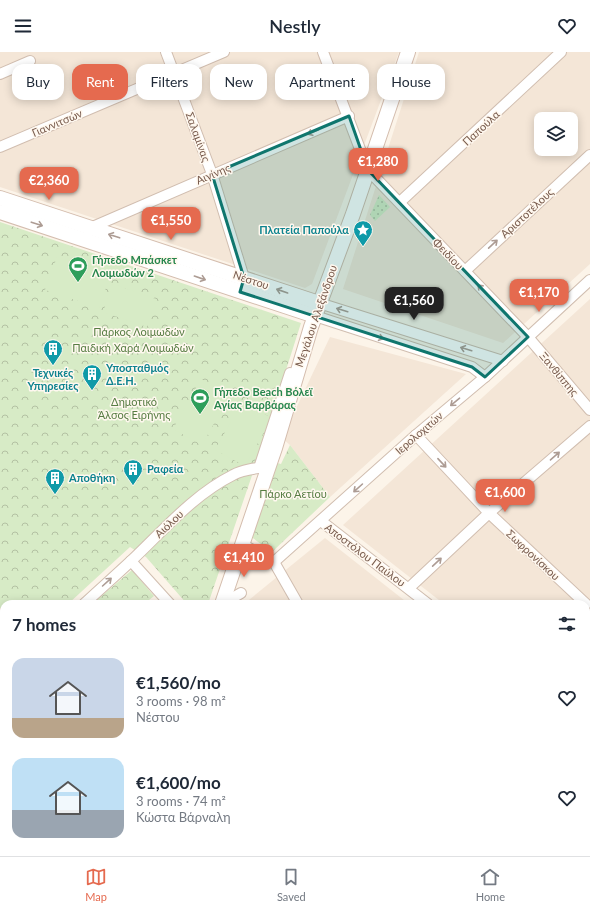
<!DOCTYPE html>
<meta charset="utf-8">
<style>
body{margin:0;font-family:Lato,sans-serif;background:#f2f2f3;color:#1f2937;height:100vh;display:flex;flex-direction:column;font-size:15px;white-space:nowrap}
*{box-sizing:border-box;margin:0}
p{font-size:13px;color:#747a83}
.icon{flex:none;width:22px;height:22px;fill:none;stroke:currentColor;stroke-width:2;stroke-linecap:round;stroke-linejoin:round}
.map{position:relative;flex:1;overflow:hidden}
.sheet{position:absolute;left:0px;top:548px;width:590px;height:256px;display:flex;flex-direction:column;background:#fff;border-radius:12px 12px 0 0;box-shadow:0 2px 10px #0003}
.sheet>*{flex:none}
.hud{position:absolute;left:12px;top:12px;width:566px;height:36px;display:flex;gap:8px}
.tools{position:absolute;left:534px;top:60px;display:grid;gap:8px}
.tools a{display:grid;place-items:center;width:44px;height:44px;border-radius:8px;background:#fff;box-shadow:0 2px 10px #0003;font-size:20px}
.price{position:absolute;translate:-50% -34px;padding:0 9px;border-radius:8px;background:#e56a4f;color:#fff;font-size:13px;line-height:26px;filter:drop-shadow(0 1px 2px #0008)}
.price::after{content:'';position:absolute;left:50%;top:24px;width:12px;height:9px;margin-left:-6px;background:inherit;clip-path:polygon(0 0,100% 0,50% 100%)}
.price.selected{background:#222;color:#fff}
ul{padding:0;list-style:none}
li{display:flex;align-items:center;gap:12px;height:100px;padding:0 12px}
li span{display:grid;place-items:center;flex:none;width:112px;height:80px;border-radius:12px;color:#555}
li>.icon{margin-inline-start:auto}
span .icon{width:48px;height:48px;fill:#fffc;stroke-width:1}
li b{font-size:17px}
h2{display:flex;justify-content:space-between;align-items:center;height:48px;padding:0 12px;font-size:17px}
.tag{padding:0 14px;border-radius:12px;background:#fff;box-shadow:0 2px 10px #0003;font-size:14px;line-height:36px}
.tag.selected{background:#e56a4f;color:#fff}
header{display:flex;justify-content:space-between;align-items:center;height:52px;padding:0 12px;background:#fff;font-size:18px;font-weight:600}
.menu{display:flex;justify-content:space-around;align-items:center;height:56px;border-top:1px solid #e0e1e3;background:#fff;font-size:11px;color:#747a83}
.menu a{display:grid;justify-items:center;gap:2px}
.menu .selected{color:#e56a4f}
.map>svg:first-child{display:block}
</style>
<header><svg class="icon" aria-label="menu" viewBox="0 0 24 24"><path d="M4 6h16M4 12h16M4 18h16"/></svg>Nestly<svg class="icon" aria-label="heart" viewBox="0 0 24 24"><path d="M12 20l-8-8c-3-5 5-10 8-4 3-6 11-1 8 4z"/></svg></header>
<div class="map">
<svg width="590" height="804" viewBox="0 0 590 804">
<defs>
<pattern id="grass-dots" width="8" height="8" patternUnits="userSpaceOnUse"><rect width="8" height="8" fill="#d7ebc6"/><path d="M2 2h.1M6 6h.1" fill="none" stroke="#b3c1a3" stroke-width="1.8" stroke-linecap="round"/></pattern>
<pattern id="park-crowns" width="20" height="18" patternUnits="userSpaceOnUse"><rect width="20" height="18" fill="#d7ebc6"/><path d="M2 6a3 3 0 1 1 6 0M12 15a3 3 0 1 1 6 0" fill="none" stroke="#b3c1a3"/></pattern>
</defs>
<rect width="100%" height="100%" fill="#fcf4e9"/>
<g fill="#f4e6d7" fill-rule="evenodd">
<polygon points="0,0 399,0 312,232 305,236 0,135"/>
<path d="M 419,0 L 590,0 L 590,212 L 503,291 L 343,237 ZM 541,67 L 571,67 L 571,97 L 541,97 Z"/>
<polygon points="590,247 590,665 586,662 586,552 444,552 343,473"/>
<polygon points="330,285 466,322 330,445 290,393 282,386"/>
<polygon points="325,486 409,552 244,552"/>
<polygon points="3,554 4,800 133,800 131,804 0,804 0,556"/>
<polygon points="586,770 590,775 590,804 153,804 155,800 586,800"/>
</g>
<polygon fill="url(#grass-dots)" points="379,143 390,155 375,169 370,163"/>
<g fill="url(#park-crowns)">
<polygon points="0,170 301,271 258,406 208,552 187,552 146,505 130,495 68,552 4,552 4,555 0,556"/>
<polygon points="290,393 330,445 272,500 250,484 274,410 281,412"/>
<polygon points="132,518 154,544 144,552 92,552"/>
<polygon points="586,685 590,689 590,741 586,736"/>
</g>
<g fill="#d7ebc6">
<polygon points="57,205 110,224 99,256 45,238"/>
<polygon points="113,232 156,247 147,275 103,260"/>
<polygon points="201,327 230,343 202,393 173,377"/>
<polygon points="242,350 272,366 245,414 215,398"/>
</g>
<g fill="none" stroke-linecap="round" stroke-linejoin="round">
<g stroke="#d1beb0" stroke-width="12">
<g id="street">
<polyline points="166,0 212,122 244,226 243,230"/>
<polyline points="323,0 368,118 528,285 590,358"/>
<polyline points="0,22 30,9"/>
<polyline points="0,95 224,0"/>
<polyline points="400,150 561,0"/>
<polyline points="89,178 90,176 349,64"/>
<polyline points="465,219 590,103"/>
<polyline points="319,251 503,309"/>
<polyline points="315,264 472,315 485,325"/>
<polyline points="416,383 489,461 586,552"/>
<polyline points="259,416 290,321"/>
<polyline points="321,469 428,552"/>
<polyline points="242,492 274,510 416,383 485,325 590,228"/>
<polyline points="131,509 170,552"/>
<polyline points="274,510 298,552"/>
<polyline points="409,536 489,461 590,374"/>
<path d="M 84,552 C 99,538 115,524 131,509 C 163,479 193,443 233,423 C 243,417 257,416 268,415"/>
<polyline points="222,552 241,541"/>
<polyline points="586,567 590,564"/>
<polyline points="0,628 4,624"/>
<polyline points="0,650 4,655"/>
<polyline points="586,676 590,679"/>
<polyline points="586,749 590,754"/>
<polyline points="0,755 4,751"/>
<polyline points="141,800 152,804"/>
<polyline points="87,804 91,800"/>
<polyline points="236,804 237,800"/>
<polyline points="324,804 326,800"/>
<polyline points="418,804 419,800"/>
<polyline points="508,804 509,800"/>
<polyline points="588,804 590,797"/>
</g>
</g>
<g stroke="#d4bdae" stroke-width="16">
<g id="secondary">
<polyline points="0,146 319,251"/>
<polyline points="0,160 315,264"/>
<polyline points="222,552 275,396 311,275 353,162 408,0"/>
<polyline points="137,804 138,800"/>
</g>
</g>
<use href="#street" stroke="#fff" stroke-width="10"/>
<use href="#secondary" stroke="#fff" stroke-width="14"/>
</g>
<defs><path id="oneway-shaft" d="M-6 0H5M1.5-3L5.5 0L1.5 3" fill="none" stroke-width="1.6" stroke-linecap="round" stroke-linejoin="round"/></defs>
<g stroke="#ad9c94">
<use href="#oneway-shaft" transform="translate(313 80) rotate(157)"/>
<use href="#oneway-shaft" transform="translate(37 172) rotate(18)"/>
<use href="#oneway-shaft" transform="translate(114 184) rotate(-162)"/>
<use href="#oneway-shaft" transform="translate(493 192) rotate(-43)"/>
<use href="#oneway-shaft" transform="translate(200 226) rotate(19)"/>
<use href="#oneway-shaft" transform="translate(482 237) rotate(-134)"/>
<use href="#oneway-shaft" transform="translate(282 239) rotate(-161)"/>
<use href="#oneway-shaft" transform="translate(342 258) rotate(-163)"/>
<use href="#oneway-shaft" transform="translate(378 285) rotate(18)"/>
<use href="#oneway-shaft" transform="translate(466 297) rotate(-163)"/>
<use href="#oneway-shaft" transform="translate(455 350) rotate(140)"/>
<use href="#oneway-shaft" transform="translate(555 404) rotate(-41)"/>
<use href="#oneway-shaft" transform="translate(442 411) rotate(47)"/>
<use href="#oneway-shaft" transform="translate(358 436) rotate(138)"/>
<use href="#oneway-shaft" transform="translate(437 510) rotate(-43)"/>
<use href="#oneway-shaft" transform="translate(107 530) rotate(-42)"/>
</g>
<path fill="#0f766e" fill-opacity="0.2" stroke="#0f766e" stroke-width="3" stroke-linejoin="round" d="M 349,64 L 368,118 L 528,285 L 485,325 L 472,315 L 240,240 L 244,226 L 212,122 Z"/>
<defs>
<g id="sight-pin" transform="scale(1)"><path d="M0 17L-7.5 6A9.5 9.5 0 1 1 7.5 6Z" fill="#0f9aa8" stroke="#fff8ef"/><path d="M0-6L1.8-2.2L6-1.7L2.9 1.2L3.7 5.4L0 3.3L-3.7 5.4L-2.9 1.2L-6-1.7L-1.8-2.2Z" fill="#fff"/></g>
<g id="stadium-pin" transform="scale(1)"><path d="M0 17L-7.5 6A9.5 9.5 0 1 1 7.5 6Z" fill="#2e9e5b" stroke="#fff8ef"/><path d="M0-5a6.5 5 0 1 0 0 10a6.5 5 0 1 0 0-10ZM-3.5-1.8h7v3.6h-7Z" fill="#fff"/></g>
<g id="building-pin" transform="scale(1)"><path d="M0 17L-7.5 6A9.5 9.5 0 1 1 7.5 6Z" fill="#0f9aa8" stroke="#fff8ef"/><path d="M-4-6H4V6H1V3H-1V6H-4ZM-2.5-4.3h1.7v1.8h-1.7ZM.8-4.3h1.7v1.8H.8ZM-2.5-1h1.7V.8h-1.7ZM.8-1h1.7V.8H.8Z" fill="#fff"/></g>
</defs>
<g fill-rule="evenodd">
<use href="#sight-pin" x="363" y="178"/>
<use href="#stadium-pin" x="78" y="214"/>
<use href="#building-pin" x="53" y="297"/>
<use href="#building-pin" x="92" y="322"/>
<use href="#stadium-pin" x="200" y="346"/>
<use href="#building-pin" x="133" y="417"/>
<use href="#building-pin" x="55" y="426"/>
</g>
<g text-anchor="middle" stroke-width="3" stroke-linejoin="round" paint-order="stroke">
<g font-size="11" fill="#775a4c" stroke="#fff8ef">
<text transform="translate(57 71) rotate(-23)" y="4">Γιαννιτσών</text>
<text transform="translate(481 76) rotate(-43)" y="4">Παπούλα</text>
<text transform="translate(198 85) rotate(70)" y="4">Σαλαμίνας</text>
<text transform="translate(213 122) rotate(-23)" y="4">Αιγίνης</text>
<text transform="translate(527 161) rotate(-43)" y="4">Αριστοτέλους</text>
<text transform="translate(448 202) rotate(46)" y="4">Φειδίου</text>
<text transform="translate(251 228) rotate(18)" y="4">Νέστου</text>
<text transform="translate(316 264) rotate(-71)" y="4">Μεγάλου Αλεξάνδρου</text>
<text transform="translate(559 322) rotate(50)" y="4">Ξανθίππης</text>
<text transform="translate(419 381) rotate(-41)" y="4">Ιερολοχιτών</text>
<text transform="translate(169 472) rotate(-43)" y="4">Αιόλου</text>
<text transform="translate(365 503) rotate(37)" y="4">Αποστόλου Παύλου</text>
<text transform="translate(533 503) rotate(43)" y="4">Σωφρονίσκου</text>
</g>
<g font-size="11" font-weight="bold" fill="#0d838f" stroke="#fff8ef" text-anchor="start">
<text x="349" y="182" text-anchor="end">Πλατεία Παπούλα</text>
<text x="106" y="320">Υποσταθμός<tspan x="106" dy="13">Δ.Ε.Η.</tspan></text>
<text x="53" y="325" text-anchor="middle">Τεχνικές<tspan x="53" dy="13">Υπηρεσίες</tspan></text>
<text x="147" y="421">Ραφεία</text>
<text x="69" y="430">Αποθήκη</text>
</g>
<g font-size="11" font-weight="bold" fill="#27864d" stroke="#fff8ef" text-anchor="start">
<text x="92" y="212">Γήπεδο Μπάσκετ<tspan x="92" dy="13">Λοιμωδών 2</tspan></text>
<text x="214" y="344">Γήπεδο Beach Βόλεϊ<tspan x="214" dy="13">Αγίας Βαρβάρας</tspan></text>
</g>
<g font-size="11" fill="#577d43" stroke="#fff8ef">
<text x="139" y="284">Πάρκος Λοιμωδών</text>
<text x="133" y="300">Παιδική Χαρά Λοιμωδών</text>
<text x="134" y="354">Δημοτικό<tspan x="134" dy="13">Άλσος Ειρήνης</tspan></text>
<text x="293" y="446">Πάρκο Αετίου</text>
</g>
</g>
</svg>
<div class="tools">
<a><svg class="icon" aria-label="layers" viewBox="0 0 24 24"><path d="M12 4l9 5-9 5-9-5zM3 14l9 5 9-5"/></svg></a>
</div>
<b class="price" style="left:378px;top:130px">€1,280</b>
<b class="price" style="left:49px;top:149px">€2,360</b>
<b class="price" style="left:171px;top:189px">€1,550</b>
<b class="price" style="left:539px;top:261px">€1,170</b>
<b class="price selected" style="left:414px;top:269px">€1,560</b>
<b class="price" style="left:505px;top:461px">€1,600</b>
<b class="price" style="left:244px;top:526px">€1,410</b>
<div class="hud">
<a class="tag">Buy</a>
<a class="tag selected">Rent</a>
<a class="tag">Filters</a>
<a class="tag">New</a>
<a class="tag">Apartment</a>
<a class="tag">House</a>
</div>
<section class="sheet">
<h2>7 homes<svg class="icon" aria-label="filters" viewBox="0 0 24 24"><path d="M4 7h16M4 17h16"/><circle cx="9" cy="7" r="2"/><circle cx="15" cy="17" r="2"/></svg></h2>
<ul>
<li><span style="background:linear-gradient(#c9d6e8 75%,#b9a48a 0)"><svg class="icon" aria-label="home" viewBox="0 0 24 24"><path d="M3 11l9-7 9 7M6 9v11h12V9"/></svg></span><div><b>€1,560/mo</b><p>3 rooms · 98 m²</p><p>Νέστου</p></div><svg class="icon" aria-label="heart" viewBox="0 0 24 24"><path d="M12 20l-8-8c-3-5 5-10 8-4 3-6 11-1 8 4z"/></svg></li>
<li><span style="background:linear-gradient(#bfe0f5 65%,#9aa5b1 0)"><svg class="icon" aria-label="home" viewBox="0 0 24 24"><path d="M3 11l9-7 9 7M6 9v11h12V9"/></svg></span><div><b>€1,600/mo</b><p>3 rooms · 74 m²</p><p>Κώστα Βάρναλη</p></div><svg class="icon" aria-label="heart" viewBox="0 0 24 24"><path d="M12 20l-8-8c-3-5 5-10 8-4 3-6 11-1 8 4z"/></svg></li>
</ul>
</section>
</div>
<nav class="menu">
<a class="selected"><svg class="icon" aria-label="map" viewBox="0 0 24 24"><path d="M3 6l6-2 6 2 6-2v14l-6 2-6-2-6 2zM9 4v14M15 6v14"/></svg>Map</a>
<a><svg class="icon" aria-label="saved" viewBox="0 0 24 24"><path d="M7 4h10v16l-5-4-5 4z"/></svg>Saved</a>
<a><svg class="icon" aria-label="home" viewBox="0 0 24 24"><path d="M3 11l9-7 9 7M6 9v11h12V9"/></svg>Home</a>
</nav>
